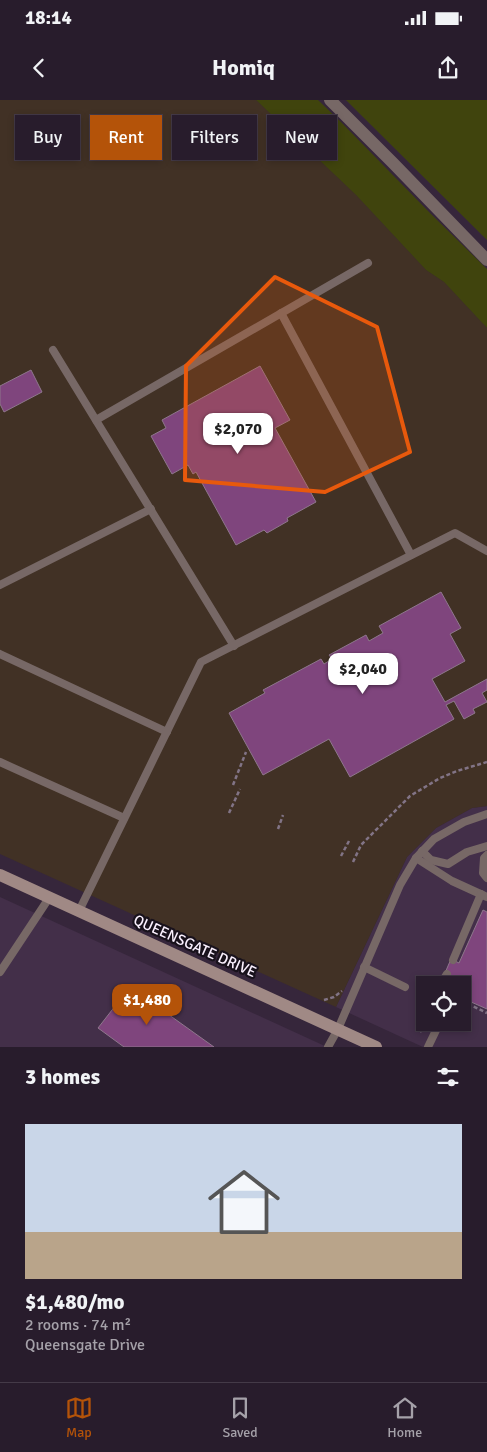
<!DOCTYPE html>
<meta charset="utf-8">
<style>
body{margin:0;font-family:Signika,sans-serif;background:#302534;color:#f1f3f6;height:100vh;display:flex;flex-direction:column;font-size:19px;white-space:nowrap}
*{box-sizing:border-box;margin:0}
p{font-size:16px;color:#a5a1a9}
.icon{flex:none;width:28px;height:28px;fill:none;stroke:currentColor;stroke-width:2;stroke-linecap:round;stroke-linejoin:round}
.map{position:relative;height:947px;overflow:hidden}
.sheet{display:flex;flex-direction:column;background:#281c2c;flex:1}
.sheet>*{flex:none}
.hud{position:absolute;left:15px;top:15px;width:458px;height:45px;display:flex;gap:10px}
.fabs{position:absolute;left:416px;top:876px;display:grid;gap:10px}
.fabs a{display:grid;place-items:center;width:55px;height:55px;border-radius:0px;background:#281c2c;box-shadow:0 2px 8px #0003,0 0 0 1px #443a48;font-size:25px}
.price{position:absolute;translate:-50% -42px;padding:0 11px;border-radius:10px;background:#fff;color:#222;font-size:16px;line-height:32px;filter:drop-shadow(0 1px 2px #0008)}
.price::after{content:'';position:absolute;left:50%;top:30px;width:15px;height:11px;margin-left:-8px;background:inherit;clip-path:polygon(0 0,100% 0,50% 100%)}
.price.on{background:#b45309;color:#fff}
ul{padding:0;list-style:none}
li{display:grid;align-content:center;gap:10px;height:265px;padding:0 25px}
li+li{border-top:1px solid #443a48}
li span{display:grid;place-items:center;height:155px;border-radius:0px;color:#555}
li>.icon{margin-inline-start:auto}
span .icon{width:90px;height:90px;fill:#fffc;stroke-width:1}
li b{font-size:21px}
h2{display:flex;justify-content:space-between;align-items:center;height:60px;padding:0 25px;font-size:21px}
.tag{padding:0 18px;border-radius:0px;background:#281c2c;box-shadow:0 2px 8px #0003,0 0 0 1px #443a48;font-size:18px;line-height:45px}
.tag.on{background:#b45309;color:#fff}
.status{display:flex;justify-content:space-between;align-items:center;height:35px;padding:0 25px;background:#281c2c;direction:ltr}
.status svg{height:14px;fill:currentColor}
header{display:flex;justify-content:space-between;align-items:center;height:65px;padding:0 25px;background:#281c2c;font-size:22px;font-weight:700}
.tab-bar{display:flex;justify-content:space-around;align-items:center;height:70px;border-top:1px solid #443a48;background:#281c2c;font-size:14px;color:#a5a1a9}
.tab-bar a{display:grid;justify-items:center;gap:2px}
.tab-bar .on{color:#b45309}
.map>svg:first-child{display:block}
</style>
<div class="status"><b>18:14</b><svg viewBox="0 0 49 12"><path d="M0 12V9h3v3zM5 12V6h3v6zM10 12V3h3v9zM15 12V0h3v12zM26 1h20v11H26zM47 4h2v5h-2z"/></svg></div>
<header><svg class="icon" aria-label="back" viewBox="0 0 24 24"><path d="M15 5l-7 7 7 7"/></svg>Homiq<svg class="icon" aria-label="share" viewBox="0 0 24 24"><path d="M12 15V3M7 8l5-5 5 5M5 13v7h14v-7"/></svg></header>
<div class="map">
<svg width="487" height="947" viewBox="0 0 487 947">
<rect width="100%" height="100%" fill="#36263b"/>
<g fill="#432f49" fill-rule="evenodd">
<path d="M 487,706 L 487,947 L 423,947 L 336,907 L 407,757 L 436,728 L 472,708 ZM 425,885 L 462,885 L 462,922 L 425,922 Z"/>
<polygon points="0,797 327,947 0,947"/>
</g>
<polygon fill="#413125" points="0,0 256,0 356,95 426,170 444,182 487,228 487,706 472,708 436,728 407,757 336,907 0,754"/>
<g fill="#40440d">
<polygon points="256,0 318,0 340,21 431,114 487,169 487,228 444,182 426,170 356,95"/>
<polygon points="346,0 487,0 487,140 360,14"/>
</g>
<g fill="#7f457d" stroke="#8e778c">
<polygon points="260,266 290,320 275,328 316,402 287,418 288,421 267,433 264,430 236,445 196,372 193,374 188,365 172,374 151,336 166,328 162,320"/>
<polygon points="31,270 42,292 4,312 0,304 0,286"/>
<polygon points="441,492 461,528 450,534 465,561 432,579 445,602 487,579 487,590 482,593 487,602 473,609 475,613 464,619 454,601 446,605 454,619 350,677 329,639 263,675 229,613 265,593 263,590 321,559 324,564 332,559 329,555 366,535 369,541 383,533 379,526"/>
<polygon points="483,810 487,812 487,909 462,898 462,885 446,885 450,876 445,873 451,859 459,863"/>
<polygon points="130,887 214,947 124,947 98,928"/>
</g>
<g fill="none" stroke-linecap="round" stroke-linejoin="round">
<g stroke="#827486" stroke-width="2.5" stroke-dasharray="4 2.5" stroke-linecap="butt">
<polyline points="233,685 246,652"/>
<polyline points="229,713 240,689"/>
<polyline points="278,729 283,715"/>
<polyline points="341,756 349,741"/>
<polyline points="353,762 361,745 410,696 440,678 457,671 487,662"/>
<polyline points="324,900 334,897 342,891"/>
<polyline points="462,901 487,913"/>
<polyline points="420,932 426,923"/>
</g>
<g stroke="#776866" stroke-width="8">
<polyline points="281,213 411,455"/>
<polyline points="53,250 234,546"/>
<polyline points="96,320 368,163"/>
<polyline points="0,485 151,409"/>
<polyline points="0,554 167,632"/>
<polyline points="0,662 124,718"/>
<polyline points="422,751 431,760 448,764 467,752 487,746"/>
<polyline points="487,755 484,758 483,773 487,778"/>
<polyline points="416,758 452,781 487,797"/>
<polyline points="79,811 201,562 455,433 487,451"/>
<polyline points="453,860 481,794"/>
<polyline points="364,867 405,887"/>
<polyline points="0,872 49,798"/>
<polyline points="440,885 447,874"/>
<polyline points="328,947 338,929 400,785 416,758 434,739 464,722 487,714"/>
<polyline points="428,947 440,922"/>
</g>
<polyline stroke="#776866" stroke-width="12" points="330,0 393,63 487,160"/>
<polyline stroke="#a08985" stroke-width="12" points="0,775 376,947"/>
</g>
<path fill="#e8590c" fill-opacity="0.2" stroke="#e8590c" stroke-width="4" stroke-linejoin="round" d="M 275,177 L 377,227 L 410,352 L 325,392 L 185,380 L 186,266 Z"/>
<g text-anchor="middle" stroke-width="4.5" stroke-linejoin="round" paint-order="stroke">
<g font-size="15" fill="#fbf1ff" stroke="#19121c">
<text transform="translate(195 846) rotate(24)" y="5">QUEENSGATE DRIVE</text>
</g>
</g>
</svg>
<div class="fabs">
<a><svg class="icon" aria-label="locate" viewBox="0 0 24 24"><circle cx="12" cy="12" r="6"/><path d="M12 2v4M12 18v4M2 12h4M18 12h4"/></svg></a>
</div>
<b class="price" style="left:238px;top:355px">$2,070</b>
<b class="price" style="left:363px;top:595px">$2,040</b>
<b class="price on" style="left:147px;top:926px">$1,480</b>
<div class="hud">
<a class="tag">Buy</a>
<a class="tag on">Rent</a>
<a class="tag">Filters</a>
<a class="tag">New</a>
</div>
</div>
<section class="sheet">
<h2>3 homes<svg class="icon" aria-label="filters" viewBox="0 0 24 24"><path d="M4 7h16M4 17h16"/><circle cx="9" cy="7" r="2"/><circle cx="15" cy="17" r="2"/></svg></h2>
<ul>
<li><span style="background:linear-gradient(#c9d6e8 70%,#b9a48a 0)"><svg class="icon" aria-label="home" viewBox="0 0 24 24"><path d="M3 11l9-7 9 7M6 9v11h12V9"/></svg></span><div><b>$1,480/mo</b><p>2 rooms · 74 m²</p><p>Queensgate Drive</p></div></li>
</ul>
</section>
<nav class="tab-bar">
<a class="on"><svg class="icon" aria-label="map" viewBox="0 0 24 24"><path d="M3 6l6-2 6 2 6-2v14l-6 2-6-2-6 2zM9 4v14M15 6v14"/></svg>Map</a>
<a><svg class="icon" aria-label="saved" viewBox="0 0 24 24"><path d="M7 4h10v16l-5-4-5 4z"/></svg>Saved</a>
<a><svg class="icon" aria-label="home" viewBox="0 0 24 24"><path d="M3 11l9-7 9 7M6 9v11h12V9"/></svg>Home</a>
</nav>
